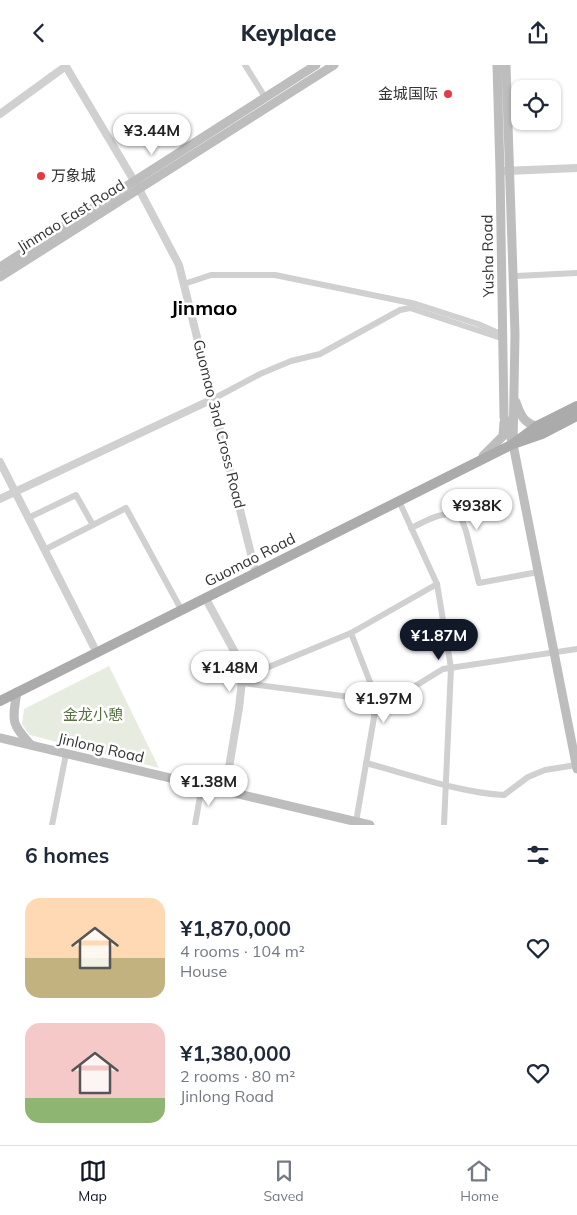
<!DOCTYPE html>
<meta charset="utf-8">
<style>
body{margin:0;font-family:Mulish,"Noto Sans SC",sans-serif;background:#f2f2f3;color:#1f2937;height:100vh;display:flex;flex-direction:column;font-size:19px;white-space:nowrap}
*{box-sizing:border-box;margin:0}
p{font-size:16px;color:#747a83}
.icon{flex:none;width:28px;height:28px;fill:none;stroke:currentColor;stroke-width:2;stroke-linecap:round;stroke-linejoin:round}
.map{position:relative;height:760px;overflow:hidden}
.side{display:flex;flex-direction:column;background:#fff;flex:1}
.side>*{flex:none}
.buttons{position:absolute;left:511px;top:15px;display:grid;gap:10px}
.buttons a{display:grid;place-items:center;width:50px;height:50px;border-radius:10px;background:#fff;box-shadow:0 1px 4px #0004;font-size:25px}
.price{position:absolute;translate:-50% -42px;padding:0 11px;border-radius:18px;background:#fff;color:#222;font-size:16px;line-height:32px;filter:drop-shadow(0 1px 2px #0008)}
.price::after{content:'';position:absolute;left:50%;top:30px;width:15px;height:11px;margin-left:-8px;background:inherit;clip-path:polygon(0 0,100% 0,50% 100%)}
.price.active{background:#111827;color:#fff}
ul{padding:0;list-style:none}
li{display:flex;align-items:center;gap:15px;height:125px;padding:0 25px}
li span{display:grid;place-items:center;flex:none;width:140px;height:100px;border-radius:15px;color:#555}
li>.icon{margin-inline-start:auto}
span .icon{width:60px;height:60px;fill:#fffc;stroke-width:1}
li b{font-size:21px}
h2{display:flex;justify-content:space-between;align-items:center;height:60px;padding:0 25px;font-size:21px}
header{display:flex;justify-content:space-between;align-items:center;height:65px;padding:0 25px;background:#fff;font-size:22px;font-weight:800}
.tabs{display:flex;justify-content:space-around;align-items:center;height:70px;border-top:1px solid #e0e1e3;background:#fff;font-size:14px;color:#747a83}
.tabs a{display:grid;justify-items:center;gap:2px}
.tabs .active{color:#111827}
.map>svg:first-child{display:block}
</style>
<header><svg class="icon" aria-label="back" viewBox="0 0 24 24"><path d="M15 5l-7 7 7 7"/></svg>Keyplace<svg class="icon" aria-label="share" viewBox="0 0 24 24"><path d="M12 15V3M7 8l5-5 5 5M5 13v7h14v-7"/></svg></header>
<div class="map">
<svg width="577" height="760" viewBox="0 0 577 760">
<rect width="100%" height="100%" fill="#fff"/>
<polygon fill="#e6ecdf" points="109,601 159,703 30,670 22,659 24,644"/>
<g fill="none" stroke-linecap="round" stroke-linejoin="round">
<g stroke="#d0d0d0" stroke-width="6">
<polyline points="245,0 265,32"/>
<polyline points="516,211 577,208"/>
<polyline points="184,219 211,210 275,210 416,239 478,259 503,270"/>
<polyline points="213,334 260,309 291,296 320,289 400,245 410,243 501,273"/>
<polyline points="399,436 437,519 451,603 444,760"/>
<polyline points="28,453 76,430 93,460"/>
<path d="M 411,463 C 428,455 441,446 460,450 L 466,466 L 479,518 L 538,507"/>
<polyline points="44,485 126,443 182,546"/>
<polyline points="351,568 377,635 356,757"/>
<polyline points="244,612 351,568 437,519"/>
<polyline points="243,618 389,637 443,604 577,584"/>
<path d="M 366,698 C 408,709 461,728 504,730 L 528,712 L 545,705 L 576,700"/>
<polyline points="52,760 66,689"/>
<polyline points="195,760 202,720"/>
</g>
<g stroke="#d0d0d0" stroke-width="8">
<polyline points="65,0 139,124 179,200 256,509"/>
<polyline points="0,49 66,1"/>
<polyline points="505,106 577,103"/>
<polyline points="0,397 97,588"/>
<polyline points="0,434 213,334"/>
<polyline points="206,534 239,595 243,607 239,643 225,726"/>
</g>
<g stroke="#bdbdbd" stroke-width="9">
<polyline points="497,0 500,106 504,352 513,379 515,269 506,0"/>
<polyline points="0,202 316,0"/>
<polyline points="0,212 334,0"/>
<path d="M 516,337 C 520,349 524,359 537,361"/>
<polyline points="513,379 577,704"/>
<polyline points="483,391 503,371 504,357"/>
<path d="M 17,627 C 12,657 11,658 31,680"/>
<polyline points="0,673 370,760"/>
</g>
<g stroke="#ababab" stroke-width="10">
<polyline points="577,341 537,361 513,379 542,369 577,351"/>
<polyline points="0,636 513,379"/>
</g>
</g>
<g fill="#e63946" stroke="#fff" stroke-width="2">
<circle cx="448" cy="29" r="5"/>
<circle cx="41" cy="111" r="5"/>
</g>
<g text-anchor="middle" stroke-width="5" stroke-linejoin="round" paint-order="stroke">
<g font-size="15" fill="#333" stroke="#fff" text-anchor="end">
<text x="438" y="34">金城国际</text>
<text x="51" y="116" text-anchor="start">万象城</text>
</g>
<g font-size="15" fill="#333" stroke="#fff">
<text transform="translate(71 151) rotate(-32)" y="5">Jinmao East Road</text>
<text transform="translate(488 191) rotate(-91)" y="5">Yusha Road</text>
<text transform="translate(219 359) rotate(76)" y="5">Guomao 3nd Cross Road</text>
<text transform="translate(250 495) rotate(-27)" y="5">Guomao Road</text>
<text transform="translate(101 683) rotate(13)" y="5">Jinlong Road</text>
</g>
<g font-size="15" fill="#56703f" stroke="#fff">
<text x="93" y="655">金龙小憩</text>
</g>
<g font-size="20" font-weight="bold" fill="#000" stroke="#fff">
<text x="204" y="250">Jinmao</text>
</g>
</g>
</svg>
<div class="buttons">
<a><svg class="icon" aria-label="locate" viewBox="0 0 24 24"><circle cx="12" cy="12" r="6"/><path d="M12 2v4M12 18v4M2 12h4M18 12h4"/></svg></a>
</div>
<b class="price" style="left:152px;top:91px">¥3.44M</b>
<b class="price" style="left:477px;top:466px">¥938K</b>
<b class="price active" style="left:439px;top:596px">¥1.87M</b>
<b class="price" style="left:230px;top:628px">¥1.48M</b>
<b class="price" style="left:384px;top:659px">¥1.97M</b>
<b class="price" style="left:209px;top:742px">¥1.38M</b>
</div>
<section class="side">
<h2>6 homes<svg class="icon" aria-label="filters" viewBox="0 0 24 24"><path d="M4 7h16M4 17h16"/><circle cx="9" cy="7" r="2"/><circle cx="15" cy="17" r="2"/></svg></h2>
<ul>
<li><span style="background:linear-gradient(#ffd9b3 60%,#c2b280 0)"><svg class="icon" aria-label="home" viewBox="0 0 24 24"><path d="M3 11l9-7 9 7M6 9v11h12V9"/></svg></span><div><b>¥1,870,000</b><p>4 rooms · 104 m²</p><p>House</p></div><svg class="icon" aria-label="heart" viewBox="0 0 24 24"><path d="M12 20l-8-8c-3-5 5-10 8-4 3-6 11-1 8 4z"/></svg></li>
<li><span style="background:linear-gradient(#f6c9c9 75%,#8fb573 0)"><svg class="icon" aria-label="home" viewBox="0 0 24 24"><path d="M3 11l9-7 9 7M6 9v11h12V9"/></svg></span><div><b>¥1,380,000</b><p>2 rooms · 80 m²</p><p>Jinlong Road</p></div><svg class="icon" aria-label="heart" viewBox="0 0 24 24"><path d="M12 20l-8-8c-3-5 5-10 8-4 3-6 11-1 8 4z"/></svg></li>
</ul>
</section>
<nav class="tabs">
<a class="active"><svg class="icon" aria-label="map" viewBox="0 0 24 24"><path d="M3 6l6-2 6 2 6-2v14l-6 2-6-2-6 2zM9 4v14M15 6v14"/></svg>Map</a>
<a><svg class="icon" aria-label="saved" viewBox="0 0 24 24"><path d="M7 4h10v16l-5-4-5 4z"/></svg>Saved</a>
<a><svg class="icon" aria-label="home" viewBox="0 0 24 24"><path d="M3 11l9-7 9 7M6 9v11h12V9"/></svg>Home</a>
</nav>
